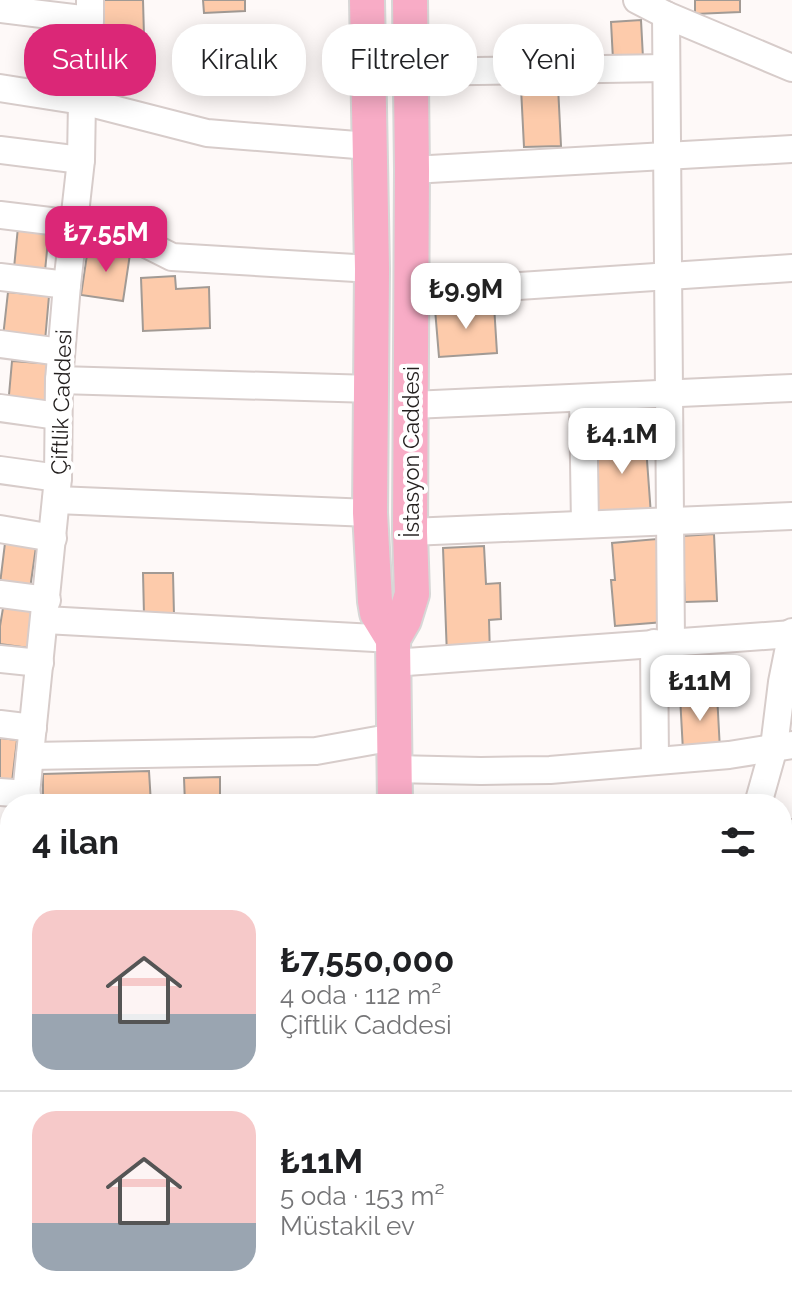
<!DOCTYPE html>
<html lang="tr">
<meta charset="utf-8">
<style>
body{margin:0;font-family:Raleway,sans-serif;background:#f2f2f2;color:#202124;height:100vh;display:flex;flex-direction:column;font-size:30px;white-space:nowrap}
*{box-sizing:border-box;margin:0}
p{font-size:26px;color:#757577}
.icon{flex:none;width:44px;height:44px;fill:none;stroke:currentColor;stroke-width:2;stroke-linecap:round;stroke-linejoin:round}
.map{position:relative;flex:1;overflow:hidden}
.drawer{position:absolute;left:0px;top:794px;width:792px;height:514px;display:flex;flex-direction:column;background:#fff;border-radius:32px 32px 0 0;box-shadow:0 4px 20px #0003}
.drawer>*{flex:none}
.guide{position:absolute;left:24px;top:24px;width:744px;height:72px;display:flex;gap:16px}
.price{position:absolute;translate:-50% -68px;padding:0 18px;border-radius:16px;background:#fff;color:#222;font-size:26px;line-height:52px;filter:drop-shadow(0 2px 4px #0008)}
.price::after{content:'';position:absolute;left:50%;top:48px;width:24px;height:18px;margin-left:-12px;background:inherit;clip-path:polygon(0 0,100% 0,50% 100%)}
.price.current{background:#db2777;color:#fff}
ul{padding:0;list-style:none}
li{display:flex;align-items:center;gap:24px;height:200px;padding:0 32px}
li+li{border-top:2px solid #e0e0e0}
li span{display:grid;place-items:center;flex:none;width:224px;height:160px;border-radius:24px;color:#555}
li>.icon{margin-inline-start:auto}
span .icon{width:96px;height:96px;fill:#fffc;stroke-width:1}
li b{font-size:34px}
h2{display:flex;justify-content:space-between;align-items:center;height:96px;padding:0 32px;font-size:34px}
.chip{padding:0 28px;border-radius:32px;background:#fff;box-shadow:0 4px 20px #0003;font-size:28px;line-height:72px}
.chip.current{background:#db2777;color:#fff}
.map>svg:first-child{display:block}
</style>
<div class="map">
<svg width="792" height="1307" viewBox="0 0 792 1307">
<rect width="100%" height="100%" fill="#fef9f8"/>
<g fill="#fdcbab" stroke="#a29a94" stroke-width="2">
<polygon points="102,0 143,0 144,36 103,37"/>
<polygon points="203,0 245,0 245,11 204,13"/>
<polygon points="695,0 740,0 740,12 695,14"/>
<polygon points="641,20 643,58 613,60 611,22"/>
<polygon points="558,86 561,146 524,147 521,88"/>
<polygon points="18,227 49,230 45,271 14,268"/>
<polygon points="88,248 130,254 123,301 81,295"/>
<polygon points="175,276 176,289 209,287 210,328 143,331 141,278"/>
<polygon points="8,292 49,296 45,341 3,337"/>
<polygon points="494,305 497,353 439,357 435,309"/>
<polygon points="12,361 54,364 50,411 8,406"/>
<polygon points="645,433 651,515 598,518 594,436"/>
<polygon points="714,534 717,601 685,602 682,536"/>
<polygon points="657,539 664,622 615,626 611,580 615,580 612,543"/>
<polygon points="5,543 36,547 30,589 0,584"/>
<polygon points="484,546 486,584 500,583 501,619 489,620 490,655 447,656 443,548"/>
<polygon points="143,573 173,573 174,615 144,615"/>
<polygon points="4,602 32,605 29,648 0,644 0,626"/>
<polygon points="717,694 720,750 683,751 680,696"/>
<polygon points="0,738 17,740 12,782 0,781"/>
<polygon points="149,771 151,804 43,804 43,774"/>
<polygon points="220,777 220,804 185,804 184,778"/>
<polygon points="782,931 784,931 787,988 782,989"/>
<polygon points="782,1082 792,1082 792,1138 782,1139"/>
<polygon points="792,1166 792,1214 782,1215 782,1167"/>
<polygon points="10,1272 10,1298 86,1298 87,1307 0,1307 0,1273"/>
<rect x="185" y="1298" width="35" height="9"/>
<polygon points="447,1298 514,1298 514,1307 448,1307"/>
</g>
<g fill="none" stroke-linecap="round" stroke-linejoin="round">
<g stroke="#d7ccca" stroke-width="30">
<g id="minor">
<polyline points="637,0 666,15 792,68"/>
<polyline points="0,9 90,20"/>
<polyline points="666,15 671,642"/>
<polyline points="411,72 666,68"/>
<polyline points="0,88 82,101 207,133 369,146"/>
<polyline points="0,150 81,160"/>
<polyline points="412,170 792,149"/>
<polyline points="0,215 75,224 124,233 172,257 372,269"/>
<polyline points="0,277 67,285"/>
<polyline points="412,293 792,268"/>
<polyline points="0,344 61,352"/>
<polyline points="59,380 372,389"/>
<polyline points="583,398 585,524"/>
<polyline points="412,405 792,388"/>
<polyline points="0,408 58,416"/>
<polyline points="0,470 58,478"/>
<polyline points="56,500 370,513"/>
<polyline points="0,529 53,538"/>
<polyline points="410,532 792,516"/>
<polyline points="0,594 47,600"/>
<polyline points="45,620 393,639"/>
<polyline points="654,643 655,761"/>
<polyline points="0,659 40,663"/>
<polyline points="393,663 792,634"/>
<polyline points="0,724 33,728"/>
<polyline points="30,756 316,751 394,737"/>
<polyline points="394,769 481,771 550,770 729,755 792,745"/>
<polyline points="0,792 27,794"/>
<polyline points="25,804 58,478 59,380 67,285 81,160 82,101 90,20 90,0"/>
<polyline points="758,804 774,747 782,682 792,632"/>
<polyline points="782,834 792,833"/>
<polyline points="0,851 10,852"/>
<polyline points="782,917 792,917"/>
<polyline points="782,998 792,998"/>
<polyline points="782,1073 792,1072"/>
<polyline points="0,1147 10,933"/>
<polyline points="782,1151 792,1151"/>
<polyline points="782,1234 792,1233"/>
<polyline points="0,1254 10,1253"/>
<polyline points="646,1307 647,1298"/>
</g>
</g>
<g stroke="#d7d7d6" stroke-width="38">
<g id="major">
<polyline points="367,0 372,269 370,513 375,601 377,613 393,639"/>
<polyline points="395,804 393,639 404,620 412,594 410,532 412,170 410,0"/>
<polyline points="398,1307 398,1298"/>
</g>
</g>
<use href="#minor" stroke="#fff" stroke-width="26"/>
<use href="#major" stroke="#f8acc6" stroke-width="34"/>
</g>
<g text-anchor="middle" stroke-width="8" stroke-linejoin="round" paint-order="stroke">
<g font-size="22" fill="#231f1e" stroke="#fff">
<text transform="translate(61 402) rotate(-88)" y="8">Çiftlik Caddesi</text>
<text transform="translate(411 452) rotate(-90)" y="8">İstasyon Caddesi</text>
</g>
</g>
</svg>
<b class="price current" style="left:106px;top:274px">₺7.55M</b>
<b class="price" style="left:466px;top:331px">₺9.9M</b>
<b class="price" style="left:622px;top:476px">₺4.1M</b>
<b class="price" style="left:700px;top:723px">₺11M</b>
<div class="guide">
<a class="chip current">Satılık</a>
<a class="chip">Kiralık</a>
<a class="chip">Filtreler</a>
<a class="chip">Yeni</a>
</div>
<section class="drawer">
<h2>4 ilan<svg class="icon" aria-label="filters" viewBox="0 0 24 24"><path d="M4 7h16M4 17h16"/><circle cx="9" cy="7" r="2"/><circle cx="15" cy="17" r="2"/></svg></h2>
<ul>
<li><span style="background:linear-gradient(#f6c9c9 65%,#9aa5b1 0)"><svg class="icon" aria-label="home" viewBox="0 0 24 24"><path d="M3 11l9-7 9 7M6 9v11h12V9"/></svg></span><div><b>₺7,550,000</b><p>4 oda · 112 m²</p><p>Çiftlik Caddesi</p></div></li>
<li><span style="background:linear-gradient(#f6c9c9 70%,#9aa5b1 0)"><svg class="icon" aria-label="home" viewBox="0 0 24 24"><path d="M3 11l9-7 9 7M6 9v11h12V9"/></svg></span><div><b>₺11M</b><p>5 oda · 153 m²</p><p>Müstakil ev</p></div></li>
</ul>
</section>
</div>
